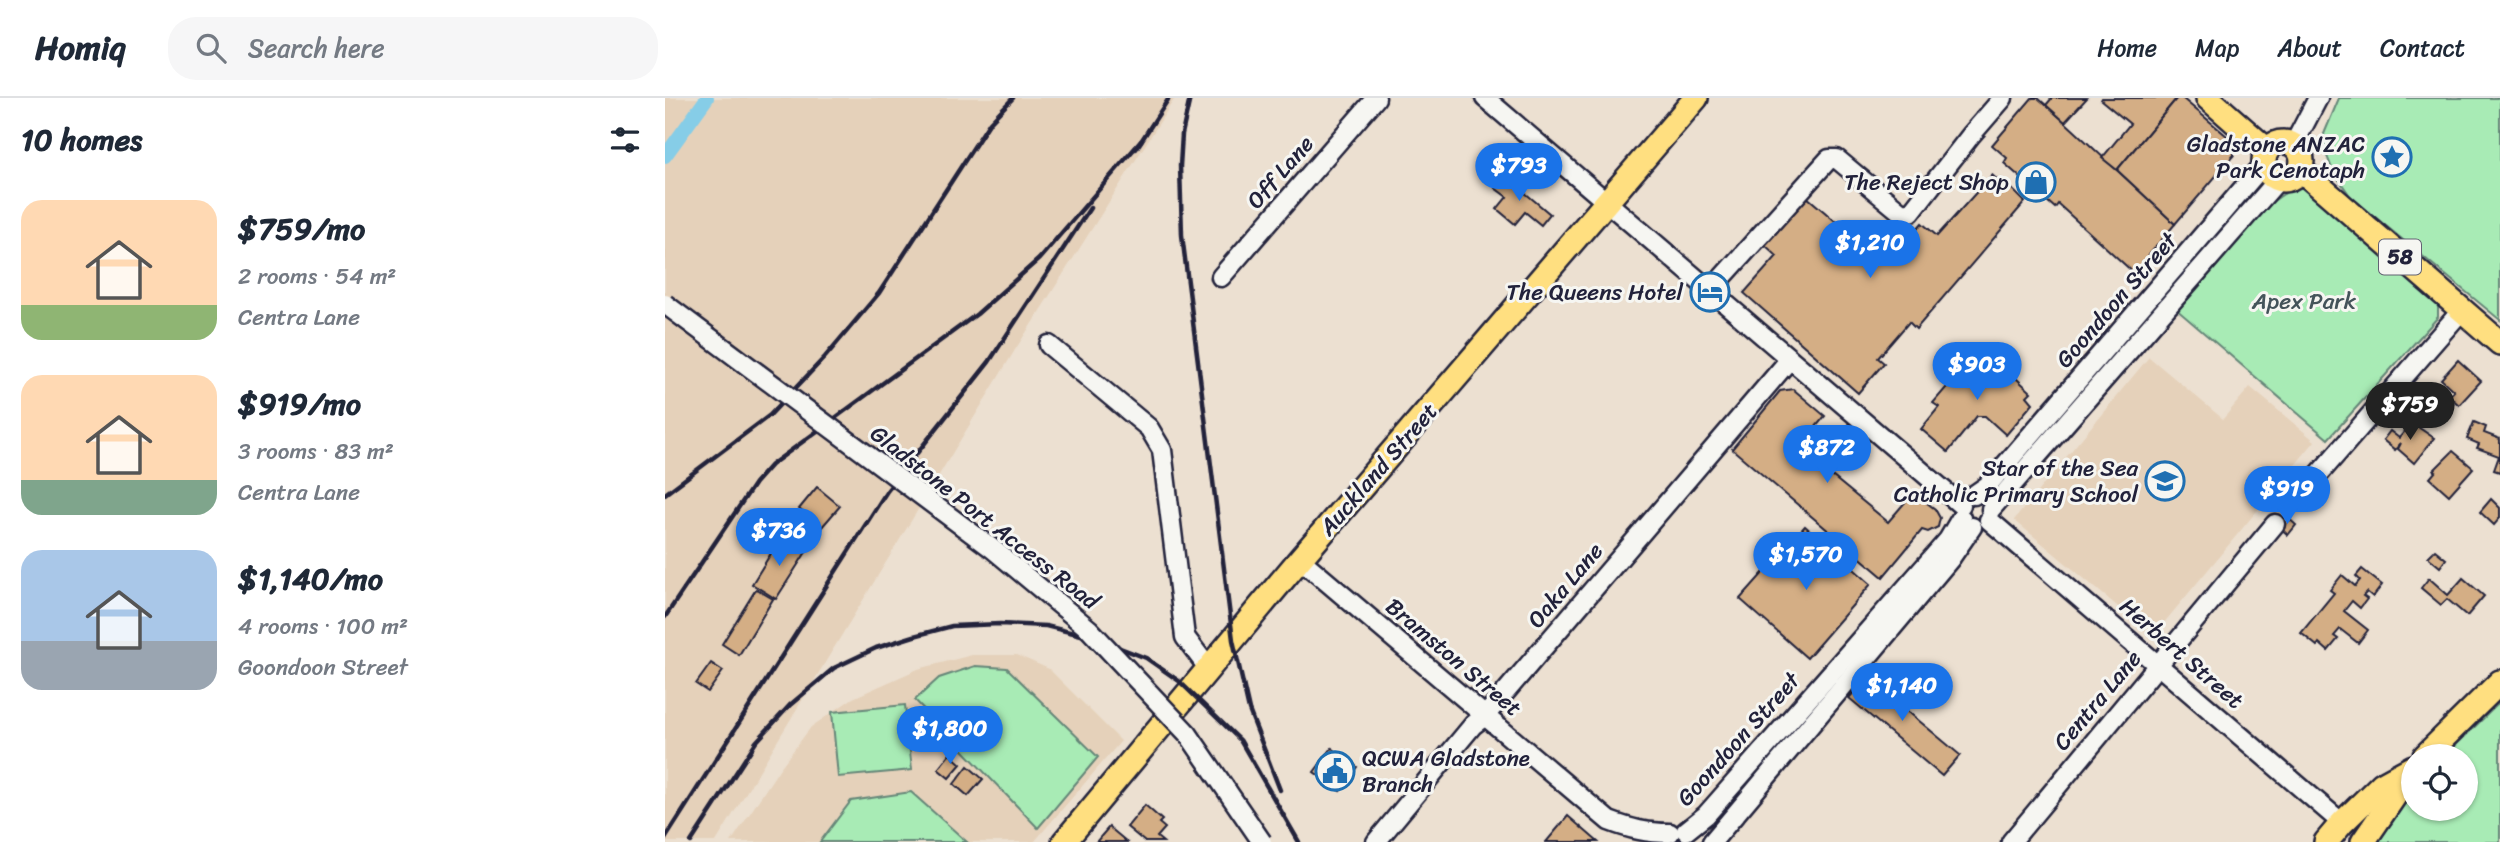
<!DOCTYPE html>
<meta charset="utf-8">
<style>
body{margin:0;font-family:Sriracha,sans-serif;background:#f6f6f7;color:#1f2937;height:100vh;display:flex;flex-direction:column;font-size:26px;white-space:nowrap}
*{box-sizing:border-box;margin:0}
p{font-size:23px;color:#747a83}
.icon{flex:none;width:38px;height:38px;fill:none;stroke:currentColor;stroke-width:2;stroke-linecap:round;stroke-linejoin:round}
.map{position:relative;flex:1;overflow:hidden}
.sheet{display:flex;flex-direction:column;background:#fff;width:665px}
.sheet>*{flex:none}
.buttons{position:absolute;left:1736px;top:646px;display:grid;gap:14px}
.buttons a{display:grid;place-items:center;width:77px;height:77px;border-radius:50%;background:#fff;box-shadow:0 2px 5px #0004;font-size:35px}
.price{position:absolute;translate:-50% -60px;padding:0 16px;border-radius:24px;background:#1a73e8;color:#fff;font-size:23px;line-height:46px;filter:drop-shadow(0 2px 4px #0008)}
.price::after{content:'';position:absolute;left:50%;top:42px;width:21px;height:16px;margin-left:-10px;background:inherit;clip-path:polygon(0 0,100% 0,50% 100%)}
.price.current{background:#222;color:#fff}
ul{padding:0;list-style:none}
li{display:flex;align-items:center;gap:21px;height:175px;padding:0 21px}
li span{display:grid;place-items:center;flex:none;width:196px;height:140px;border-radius:21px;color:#555}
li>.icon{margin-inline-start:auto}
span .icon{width:84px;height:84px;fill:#fffc;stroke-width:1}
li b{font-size:30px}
h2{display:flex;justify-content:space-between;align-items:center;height:84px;padding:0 21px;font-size:30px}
header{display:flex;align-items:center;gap:42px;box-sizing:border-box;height:98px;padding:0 35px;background:#fff;border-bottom:2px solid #e0e1e3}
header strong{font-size:33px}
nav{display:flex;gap:38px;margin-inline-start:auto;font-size:24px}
.search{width:490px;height:63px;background:#f6f6f7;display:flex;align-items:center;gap:18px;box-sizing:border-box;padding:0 24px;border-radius:28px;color:#747a83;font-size:26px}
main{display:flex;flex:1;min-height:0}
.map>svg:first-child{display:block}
</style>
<header>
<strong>Homiq</strong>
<div class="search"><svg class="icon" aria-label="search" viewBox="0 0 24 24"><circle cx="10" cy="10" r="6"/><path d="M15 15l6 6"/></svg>Search here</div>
<nav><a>Home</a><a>Map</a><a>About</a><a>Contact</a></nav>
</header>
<main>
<section class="sheet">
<h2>10 homes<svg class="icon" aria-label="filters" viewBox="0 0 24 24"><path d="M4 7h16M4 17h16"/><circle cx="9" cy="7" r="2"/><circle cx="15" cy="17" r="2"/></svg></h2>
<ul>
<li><span style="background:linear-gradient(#ffd9b3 75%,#8fb573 0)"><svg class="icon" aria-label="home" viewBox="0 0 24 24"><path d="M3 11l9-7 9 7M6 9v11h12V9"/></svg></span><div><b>$759/mo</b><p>2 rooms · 54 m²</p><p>Centra Lane</p></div></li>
<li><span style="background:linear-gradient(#ffd9b3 75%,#7fa58c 0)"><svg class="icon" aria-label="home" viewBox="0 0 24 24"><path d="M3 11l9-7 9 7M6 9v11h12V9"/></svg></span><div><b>$919/mo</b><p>3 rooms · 83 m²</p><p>Centra Lane</p></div></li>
<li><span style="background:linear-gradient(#a9c7e8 65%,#9aa5b1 0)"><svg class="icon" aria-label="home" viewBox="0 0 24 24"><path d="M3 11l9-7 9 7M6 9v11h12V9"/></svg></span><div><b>$1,140/mo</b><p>4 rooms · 100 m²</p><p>Goondoon Street</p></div></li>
</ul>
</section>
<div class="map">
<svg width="1835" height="744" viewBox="0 0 1835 744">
<rect width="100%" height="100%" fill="#ece0d1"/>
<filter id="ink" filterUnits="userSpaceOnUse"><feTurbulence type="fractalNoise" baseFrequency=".0143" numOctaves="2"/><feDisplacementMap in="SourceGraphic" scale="14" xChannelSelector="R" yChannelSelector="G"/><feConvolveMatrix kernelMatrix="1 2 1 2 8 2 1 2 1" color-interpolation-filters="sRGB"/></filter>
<g filter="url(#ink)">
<g fill="#e5d1ba">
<polygon points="0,0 510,0 350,252 51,744 0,744"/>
<polygon points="1484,259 1558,321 1585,289 1650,343 1488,538 1349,422"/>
<polygon points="307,557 352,557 384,571 456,643 369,744 66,744 115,670 146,629 188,600 253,571"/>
</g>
<g fill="#a8ebb5" stroke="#658678" stroke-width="2">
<polygon points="1674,0 1835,0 1835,222 1686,99 1668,73 1660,53 1659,36"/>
<path d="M 1632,90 L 1640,90 L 1767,199 L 1773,206 L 1773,219 L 1663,341 L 1511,211 C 1537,181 1597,99 1632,90 Z"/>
<polygon points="310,568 342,570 433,659 373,730 250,602 274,580"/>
<polygon points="1835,604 1835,744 1707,744 1748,694 1748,710 1801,710 1801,658 1780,658"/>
<polygon points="240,607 247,672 173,679 167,614"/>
<polygon points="246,694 302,744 155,744 186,703"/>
</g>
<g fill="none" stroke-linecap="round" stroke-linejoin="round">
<polyline stroke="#86cde7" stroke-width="14" points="0,58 42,0"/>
</g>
<g fill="#d4ae85" stroke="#22223b" stroke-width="2">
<polygon points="1367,0 1373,0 1400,24 1510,126 1469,175 1393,106 1390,110 1339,65 1342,60 1327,47"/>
<polygon points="1387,0 1422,0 1400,24 1381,7"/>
<polygon points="1437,0 1512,0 1452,72 1437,60 1465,26 1436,2"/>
<polygon points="1512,0 1517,0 1569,44 1569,57 1510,126 1452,72"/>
<polygon points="1327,77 1335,84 1337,81 1360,104 1251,231 1244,224 1213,260 1219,265 1193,295 1079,195 1112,158 1100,147 1142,99 1203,151 1208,147 1226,162 1257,125 1272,138"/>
<polygon points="840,78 885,116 876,127 860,114 850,126 832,111 842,99 830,90"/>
<polygon points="1311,255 1335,273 1339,269 1366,294 1362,298 1368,305 1341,337 1320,318 1312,318 1283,354 1256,331 1274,309 1268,305"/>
<polygon points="1793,262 1816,283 1794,307 1784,298 1789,293 1776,281"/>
<polygon points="1128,291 1160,318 1133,350 1223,424 1242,402 1249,400 1258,402 1270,411 1275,420 1273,429 1263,434 1257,432 1218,479 1067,351 1115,293"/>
<polygon points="1809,324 1821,329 1819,335 1835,341 1835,374 1829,372 1834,358 1812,350 1814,346 1802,341"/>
<polygon points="1747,325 1769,340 1749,365 1733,351 1736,345 1730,352 1718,342 1725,333 1734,340"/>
<polygon points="1788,353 1808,370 1784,397 1765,380 1771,373 1769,372"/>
<polygon points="152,389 175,408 156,430 134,411"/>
<polygon points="1826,401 1835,410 1835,420 1829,427 1815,414"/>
<polygon points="134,414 156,431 141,453 118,436"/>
<polygon points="1621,418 1631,427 1623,437 1613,428"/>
<polygon points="1140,428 1206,486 1142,560 1075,501"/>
<polygon points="116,439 141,454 111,501 87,486"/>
<polygon points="1770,452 1781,461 1775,469 1763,459"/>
<polygon points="1697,471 1717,487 1708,499 1702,494 1698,498 1702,501 1695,510 1687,503 1679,513 1703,532 1693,545 1675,531 1669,538 1673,541 1663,553 1654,545 1652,548 1636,535 1669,495 1665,492 1677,477 1690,488 1695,482 1691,478"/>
<polygon points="1764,480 1783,497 1798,480 1819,498 1802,518 1782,501 1776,507 1756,490"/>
<polygon points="91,491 108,501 74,557 57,546"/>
<polygon points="46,565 58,573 43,594 31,586"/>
<polygon points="1210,570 1230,586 1222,596 1295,657 1277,678 1184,600"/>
<polygon points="667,650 692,669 675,693 649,674"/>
<polygon points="285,656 296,666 284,680 273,671"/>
<polygon points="303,668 318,681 303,698 289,686"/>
<polygon points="480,707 497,722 494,725 500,730 492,739 498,744 480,744 462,729"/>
<polygon points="903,718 933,744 881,744"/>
<polygon points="444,729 462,744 431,744"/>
</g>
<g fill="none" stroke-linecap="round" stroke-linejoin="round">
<g stroke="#22223b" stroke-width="23">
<g id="minor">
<polyline points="820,0 1296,407"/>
<polyline points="1629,46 1653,0"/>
<polyline points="556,179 711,0"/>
<polyline points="1045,193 1164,61 1172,61 1237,115 1246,114 1306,37 1338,0"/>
<polyline points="384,247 484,330 497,352 520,539 544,571"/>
<polyline points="1648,383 1797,212"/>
<polyline points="1309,397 1322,388 1599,66"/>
<polyline points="1326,411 1613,82"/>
<polyline points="1324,422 1677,725"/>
<path d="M 635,461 L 944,723 C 965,731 982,735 1005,735"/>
<polyline points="1021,733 1041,717 1283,442 1296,420"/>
<polyline points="711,744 808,627 820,618 1125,261"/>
<polyline points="1047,744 1285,461 1307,429"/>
<polyline points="1346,744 1610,426"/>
</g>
</g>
<g stroke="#22223b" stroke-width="28">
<g id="major">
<polyline points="1543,0 1602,52"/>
<circle cx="1618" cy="63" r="19"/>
<polyline points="1636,72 1835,245"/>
<polyline points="1760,658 1835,584"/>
<polyline points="399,744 635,461 1031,0"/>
<polyline points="1661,744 1677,725 1717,686 1748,669"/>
<polyline points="1698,744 1748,671"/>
</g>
</g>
<use href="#minor" stroke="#f6f6f2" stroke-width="18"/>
<use href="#major" stroke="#ffdf80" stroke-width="23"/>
<g stroke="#22223b" stroke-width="4.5">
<polyline points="525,0 517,36 515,68 517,137 568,542 584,612 615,692"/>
<polyline points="471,51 504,0"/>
<polyline points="0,396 105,317 160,259 214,195 325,24 348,0"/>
<polyline points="0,519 90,385 106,367 312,216 374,161 476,43"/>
<polyline points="0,741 222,393 324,264 425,110"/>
<polyline points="26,744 91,644 125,607 169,570 211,550 249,538 287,528 335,526 381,528 432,541 481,560 514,583 575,642 634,744"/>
</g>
<g stroke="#22223b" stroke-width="23" stroke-linecap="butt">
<polyline id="minor-bridge" points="0,206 328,451 424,531 523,636 597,744"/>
</g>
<use href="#minor-bridge" stroke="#f6f6f2" stroke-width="18"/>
</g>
</g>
<defs>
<g id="sight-ring" transform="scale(2.0125)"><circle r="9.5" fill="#f6f6f2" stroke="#1f6fb2" stroke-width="1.5"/><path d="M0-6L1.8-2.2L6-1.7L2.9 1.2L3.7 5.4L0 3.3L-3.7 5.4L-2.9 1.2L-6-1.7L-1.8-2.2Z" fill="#1f6fb2"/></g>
<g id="shop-ring" transform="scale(2.0125)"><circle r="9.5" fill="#f6f6f2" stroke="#1f6fb2" stroke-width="1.5"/><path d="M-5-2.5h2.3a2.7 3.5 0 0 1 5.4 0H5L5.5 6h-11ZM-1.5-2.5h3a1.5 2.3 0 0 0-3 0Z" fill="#1f6fb2"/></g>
<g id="hotel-ring" transform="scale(2.0125)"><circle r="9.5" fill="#f6f6f2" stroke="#1f6fb2" stroke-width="1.5"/><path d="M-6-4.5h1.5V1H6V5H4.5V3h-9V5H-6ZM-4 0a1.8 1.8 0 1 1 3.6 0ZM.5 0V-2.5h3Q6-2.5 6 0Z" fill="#1f6fb2"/></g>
<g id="school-ring" transform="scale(2.0125)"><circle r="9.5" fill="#f6f6f2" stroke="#1f6fb2" stroke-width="1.5"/><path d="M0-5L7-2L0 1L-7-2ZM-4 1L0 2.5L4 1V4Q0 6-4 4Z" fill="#1f6fb2"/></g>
<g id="civic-ring" transform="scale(2.0125)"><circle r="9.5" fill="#f6f6f2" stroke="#1f6fb2" stroke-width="1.5"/><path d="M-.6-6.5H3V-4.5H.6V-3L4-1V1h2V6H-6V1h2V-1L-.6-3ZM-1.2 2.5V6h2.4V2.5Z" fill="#1f6fb2"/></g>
</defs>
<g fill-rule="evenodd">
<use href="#sight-ring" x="1727" y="59"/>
<use href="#shop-ring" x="1371" y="84"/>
<use href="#hotel-ring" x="1045" y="194"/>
<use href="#school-ring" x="1500" y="383"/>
<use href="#civic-ring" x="670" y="673"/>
</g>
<g text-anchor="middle" stroke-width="6" stroke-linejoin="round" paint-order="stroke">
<rect fill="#f6f6f2" stroke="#626272" stroke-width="2" x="1714" y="141.5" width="42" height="35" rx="5"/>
<g font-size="21" font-weight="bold" fill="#22223b">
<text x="1735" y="166">58</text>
</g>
<g font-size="23" fill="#22223b" stroke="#f6f6f2" text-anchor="end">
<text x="1700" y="54">Gladstone ANZAC<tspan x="1700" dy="26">Park Cenotaph</tspan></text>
<text x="1344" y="92">The Reject Shop</text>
<text x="1018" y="202">The Queens Hotel</text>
<text x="1473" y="378">Star of the Sea<tspan x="1473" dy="26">Catholic Primary School</tspan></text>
<text x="697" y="668" text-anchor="start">QCWA Gladstone<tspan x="697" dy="26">Branch</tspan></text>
</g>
<g font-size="23" fill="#22223b" stroke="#f6f6f2">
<text transform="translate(615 74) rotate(-49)" y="8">Off Lane</text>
<text transform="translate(1451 202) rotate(-49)" y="8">Goondoon Street</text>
<text transform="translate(713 371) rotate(-49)" y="8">Auckland Street</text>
<text transform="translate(320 419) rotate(38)" y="8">Gladstone Port Access Road</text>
<text transform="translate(900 487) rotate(-50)" y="8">Oaka Lane</text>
<text transform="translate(1517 555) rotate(41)" y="8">Herbert Street</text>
<text transform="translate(789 559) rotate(40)" y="8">Bramston Street</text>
<text transform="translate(1432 602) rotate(-50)" y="8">Centra Lane</text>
<text transform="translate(1073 641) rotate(-48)" y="8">Goondoon Street</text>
</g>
<g font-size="23" fill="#44545a" stroke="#f6f6f2">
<text x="1639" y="211">Apex Park</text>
</g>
</g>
</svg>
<div class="buttons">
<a><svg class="icon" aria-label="locate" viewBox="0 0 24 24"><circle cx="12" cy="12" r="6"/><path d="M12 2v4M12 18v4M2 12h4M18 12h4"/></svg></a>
</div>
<b class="price" style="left:854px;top:105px">$793</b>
<b class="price" style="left:1205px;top:182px">$1,210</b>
<b class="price" style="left:1312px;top:304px">$903</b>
<b class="price current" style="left:1745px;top:344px">$759</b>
<b class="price" style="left:1162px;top:387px">$872</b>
<b class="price" style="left:1622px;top:428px">$919</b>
<b class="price" style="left:114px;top:470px">$736</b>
<b class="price" style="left:1141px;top:494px">$1,570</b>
<b class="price" style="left:1237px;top:625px">$1,140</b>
<b class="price" style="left:285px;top:668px">$1,800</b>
</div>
</main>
